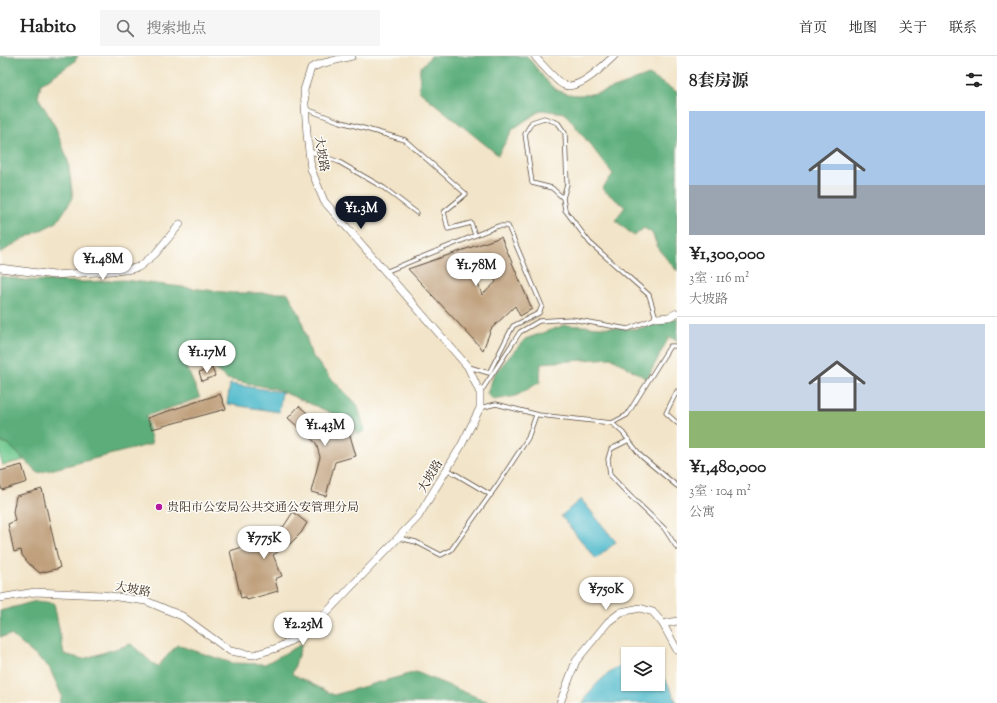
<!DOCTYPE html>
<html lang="zh">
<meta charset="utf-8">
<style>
body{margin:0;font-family:"Sorts Mill Goudy","Noto Serif SC",serif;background:#f6f6f6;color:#222;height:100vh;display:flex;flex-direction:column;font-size:15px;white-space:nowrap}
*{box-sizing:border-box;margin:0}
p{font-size:13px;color:#767676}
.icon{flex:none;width:22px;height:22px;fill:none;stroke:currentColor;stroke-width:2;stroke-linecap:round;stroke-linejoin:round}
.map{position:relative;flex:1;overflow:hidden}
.sheet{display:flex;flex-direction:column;background:#fff;width:320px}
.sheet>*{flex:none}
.fabs{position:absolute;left:621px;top:591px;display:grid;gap:8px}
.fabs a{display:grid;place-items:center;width:44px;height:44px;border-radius:0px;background:#fff;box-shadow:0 1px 3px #0004;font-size:20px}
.price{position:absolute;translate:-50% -34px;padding:0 9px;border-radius:14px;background:#fff;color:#222;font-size:13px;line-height:26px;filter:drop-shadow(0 1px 2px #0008)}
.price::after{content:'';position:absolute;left:50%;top:24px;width:12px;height:9px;margin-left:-6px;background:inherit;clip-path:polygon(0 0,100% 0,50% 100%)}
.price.active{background:#111827;color:#fff}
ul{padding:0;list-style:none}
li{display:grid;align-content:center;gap:8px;height:212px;padding:0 12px}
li+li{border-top:1px solid #e0e0e0}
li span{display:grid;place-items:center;height:124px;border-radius:0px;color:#555}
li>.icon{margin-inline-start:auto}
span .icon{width:72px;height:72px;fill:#fffc;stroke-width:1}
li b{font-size:17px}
h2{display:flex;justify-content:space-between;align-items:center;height:48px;padding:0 12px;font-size:17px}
header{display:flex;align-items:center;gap:24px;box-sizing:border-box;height:56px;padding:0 20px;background:#fff;border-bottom:1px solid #e0e0e0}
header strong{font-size:19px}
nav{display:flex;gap:22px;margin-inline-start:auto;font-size:14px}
.search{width:280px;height:36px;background:#f6f6f6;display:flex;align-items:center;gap:10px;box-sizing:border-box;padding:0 14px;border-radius:0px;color:#767676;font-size:15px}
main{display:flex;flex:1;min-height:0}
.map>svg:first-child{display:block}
</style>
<header>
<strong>Habito</strong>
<div class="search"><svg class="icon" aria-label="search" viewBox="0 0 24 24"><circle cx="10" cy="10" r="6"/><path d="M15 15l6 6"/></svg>搜索地点</div>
<nav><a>首页</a><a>地图</a><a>关于</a><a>联系</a></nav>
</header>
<main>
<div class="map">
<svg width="677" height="647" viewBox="0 0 677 647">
<rect width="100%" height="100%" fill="#fdfcf7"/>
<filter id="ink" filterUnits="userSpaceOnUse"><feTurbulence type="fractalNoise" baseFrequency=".025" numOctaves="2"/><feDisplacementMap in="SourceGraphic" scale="8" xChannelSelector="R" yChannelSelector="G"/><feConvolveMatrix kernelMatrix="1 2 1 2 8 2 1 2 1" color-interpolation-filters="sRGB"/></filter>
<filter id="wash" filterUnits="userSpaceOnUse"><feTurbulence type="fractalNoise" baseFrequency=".012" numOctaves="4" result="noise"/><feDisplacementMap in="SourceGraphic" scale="16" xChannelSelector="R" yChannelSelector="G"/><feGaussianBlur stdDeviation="0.9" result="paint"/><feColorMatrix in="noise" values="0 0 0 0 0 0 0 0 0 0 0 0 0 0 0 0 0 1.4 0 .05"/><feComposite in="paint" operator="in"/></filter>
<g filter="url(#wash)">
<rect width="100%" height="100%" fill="#f2e4c8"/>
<polygon fill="#70c98f" stroke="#567a56" points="0,386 8,388 24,404 3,409 0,400"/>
<g fill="#5cad7a" stroke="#4c6c4c">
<polygon points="0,0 78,0 74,6 41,28 38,41 56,72 68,105 73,142 57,166 21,184 0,197"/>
<path d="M 431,0 L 527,0 C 533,7 548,29 555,33 C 584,49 620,29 649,19 L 677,36 L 677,215 L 659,194 L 652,177 L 644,172 L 634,180 L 615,164 L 625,151 L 602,133 L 613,118 L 565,57 L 541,54 L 513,73 L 498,99 L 419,35 L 420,12 Z"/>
<polygon points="0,220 24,224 84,226 124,224 232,237 288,237 300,259 311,298 328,319 357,348 365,374 358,379 348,364 276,333 227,323 200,301 184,305 200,342 146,360 152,388 38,417 8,388 0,386"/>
<polygon points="677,262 677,285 669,281 647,323 612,302 541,307 540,326 516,340 494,344 487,338 494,318 525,283 565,269 637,273"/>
<polygon points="36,545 54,547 64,598 83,603 131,588 157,611 177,589 232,607 265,608 302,588 292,618 334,639 416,616 491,647 59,647 62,640 49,611 11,579 0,581 0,555"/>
</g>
<g fill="#4fbacc" stroke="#457275">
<polygon points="230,328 282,336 279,356 227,348"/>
<polygon points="581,443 616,486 596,503 561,460"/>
<path d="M 628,606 L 628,628 L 658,628 L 658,614 L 669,630 L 677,647 L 583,647 C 592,629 610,614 628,606 Z"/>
</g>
<g id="blocks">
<g fill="#c0a07d" fill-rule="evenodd">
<path d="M 501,181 L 532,253 L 520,260 L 515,250 L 491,273 L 483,294 L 408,213 ZM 487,205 L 496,226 L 482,239 L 472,210 Z"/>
<polygon points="212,312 215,320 202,325 199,316"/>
<polygon points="220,338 226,353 152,373 147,362"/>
<polygon points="299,350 327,374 347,369 356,400 335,406 326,440 311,436 320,401 316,387 288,362"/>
<polygon points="22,409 27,426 2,434 0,428 0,415"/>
<polygon points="42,433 60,512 40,517 28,507 22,499 21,494 14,496 8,468 15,465 13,456 16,440"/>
<polygon points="293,456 307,467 301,477 290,488 273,499 282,520 275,523 278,535 247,544 246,541 241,542 230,495 265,484 284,470"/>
</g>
</g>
</g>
<g filter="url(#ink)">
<use href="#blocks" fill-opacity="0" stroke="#564638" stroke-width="1"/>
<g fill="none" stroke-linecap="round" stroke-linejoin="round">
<g stroke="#564638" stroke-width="5">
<g id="service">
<polyline points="306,53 338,65 405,84 466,138 444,156 448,173 471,167 475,179"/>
<polyline points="309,95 339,106 384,132 417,157"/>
<polyline points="385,216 498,170 508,170 542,250 539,257 513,270 489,317 469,311"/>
<polyline points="677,335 666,357 677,367"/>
<polyline points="480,337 520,276 539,265 571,263 628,273 656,262 649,239 590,187 565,154 563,142 552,132 532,127 525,78 532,66 544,62 558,67 565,77 567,128 563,142"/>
<polyline points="480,352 496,348 539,359 612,367 623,377 641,400 677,430"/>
<polyline points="612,367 627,359 670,290 677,290"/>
<polyline points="629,384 611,393 608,403 610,419 628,438 664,472 677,492"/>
<polyline points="447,413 491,439"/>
<polyline points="399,482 416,486 441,499 451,494 498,428 528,382 536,359"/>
</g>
</g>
<g stroke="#564638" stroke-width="8">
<g id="minor">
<path d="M 535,0 C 540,7 546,13 552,19 C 555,22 559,27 564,29 C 579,35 604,9 614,0"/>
<polyline points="0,212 54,219 126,214 139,211 155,198 180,168"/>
<polyline points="656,262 669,261 677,257"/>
<polyline points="0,542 35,536 103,539 146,545 182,560 230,595 253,599 277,592 302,579 324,559 418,461 461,390 480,352 480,337 468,311 324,145 311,113 307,78 304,34 311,12 320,8 352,0"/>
<polyline points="663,568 677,565"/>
<polyline points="560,647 576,605 608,566 621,556 640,552 653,556 663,568 677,594"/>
</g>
</g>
<use href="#service" stroke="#fff" stroke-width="3.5"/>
<use href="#minor" stroke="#fff" stroke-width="7"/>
</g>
</g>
<circle fill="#b5179e" stroke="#fdfcf7" stroke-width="1.5" cx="159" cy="451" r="4"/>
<g text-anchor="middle" stroke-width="3" stroke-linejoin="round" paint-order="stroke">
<g font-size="12" fill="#3b2a1e" stroke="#fdfcf7">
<text transform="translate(322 98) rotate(81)" y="4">大坡路</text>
<text transform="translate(430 420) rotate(-59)" y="4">大坡路</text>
<text transform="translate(133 533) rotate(11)" y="4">大坡路</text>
</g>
<g font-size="12" fill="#3b2a1e" stroke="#fdfcf7" text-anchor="start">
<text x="167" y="455">贵阳市公安局公共交通公安管理分局</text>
</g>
</g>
</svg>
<div class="fabs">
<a><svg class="icon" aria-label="layers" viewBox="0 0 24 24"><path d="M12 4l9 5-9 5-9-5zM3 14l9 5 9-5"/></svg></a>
</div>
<b class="price active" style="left:361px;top:174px">¥1.3M</b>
<b class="price" style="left:103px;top:225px">¥1.48M</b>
<b class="price" style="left:476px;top:231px">¥1.78M</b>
<b class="price" style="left:207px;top:318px">¥1.17M</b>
<b class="price" style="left:325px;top:391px">¥1.43M</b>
<b class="price" style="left:264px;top:504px">¥775K</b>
<b class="price" style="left:606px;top:555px">¥750K</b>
<b class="price" style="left:303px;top:590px">¥2.25M</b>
</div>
<section class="sheet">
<h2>8套房源<svg class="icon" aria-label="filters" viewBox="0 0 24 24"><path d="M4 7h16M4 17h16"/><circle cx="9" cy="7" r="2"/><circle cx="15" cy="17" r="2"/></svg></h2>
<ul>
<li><span style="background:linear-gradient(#a9c7e8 60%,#9aa5b1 0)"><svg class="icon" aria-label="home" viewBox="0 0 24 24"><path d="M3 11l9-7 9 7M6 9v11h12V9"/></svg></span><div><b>¥1,300,000</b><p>3室 · 116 m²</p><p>大坡路</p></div></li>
<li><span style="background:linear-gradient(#c9d6e8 70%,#8fb573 0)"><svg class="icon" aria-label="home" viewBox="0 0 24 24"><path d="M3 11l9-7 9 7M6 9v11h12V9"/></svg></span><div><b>¥1,480,000</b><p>3室 · 104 m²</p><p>公寓</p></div></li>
</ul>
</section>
</main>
